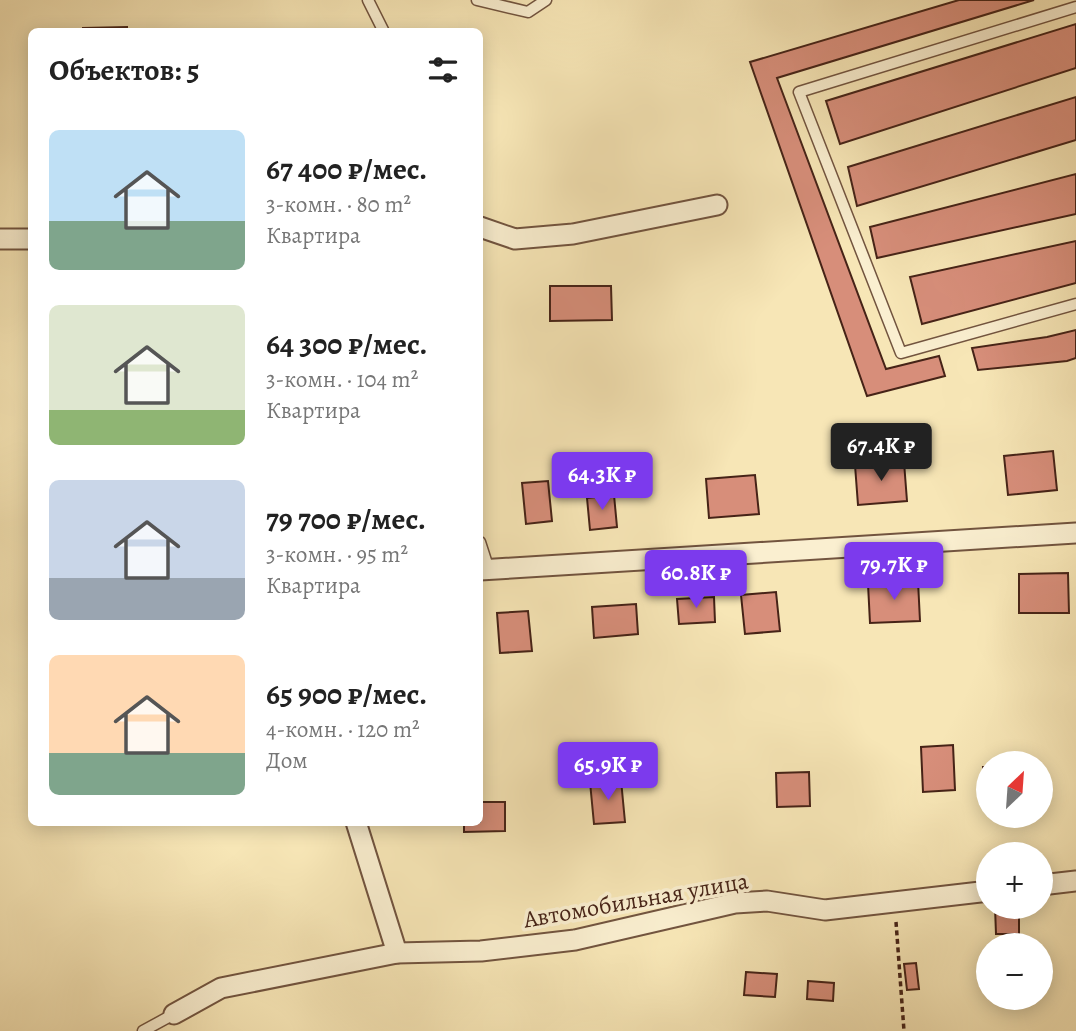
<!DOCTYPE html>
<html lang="ru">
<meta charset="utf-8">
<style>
body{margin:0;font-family:Alegreya,serif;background:#f6f6f6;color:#222;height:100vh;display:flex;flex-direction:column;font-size:26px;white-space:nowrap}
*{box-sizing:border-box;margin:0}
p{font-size:23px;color:#767676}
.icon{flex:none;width:38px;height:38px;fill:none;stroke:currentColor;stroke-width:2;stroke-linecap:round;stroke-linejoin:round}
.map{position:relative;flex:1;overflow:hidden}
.drawer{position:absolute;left:28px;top:28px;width:455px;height:798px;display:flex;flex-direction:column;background:#fff;border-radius:10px;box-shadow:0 4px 18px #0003}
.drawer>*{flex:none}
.needle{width:46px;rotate:25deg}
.tools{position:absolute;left:976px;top:751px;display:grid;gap:14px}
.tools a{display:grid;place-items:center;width:77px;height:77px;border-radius:50%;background:#fff;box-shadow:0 4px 18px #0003;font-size:35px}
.price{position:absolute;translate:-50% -60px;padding:0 16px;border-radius:7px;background:#7c3aed;color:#fff;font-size:23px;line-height:46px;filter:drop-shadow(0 2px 4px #0008)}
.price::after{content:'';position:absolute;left:50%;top:42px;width:21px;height:16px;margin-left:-10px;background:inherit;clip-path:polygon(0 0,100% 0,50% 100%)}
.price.on{background:#222;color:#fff}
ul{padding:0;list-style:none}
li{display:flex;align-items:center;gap:21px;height:175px;padding:0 21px}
li span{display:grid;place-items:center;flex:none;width:196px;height:140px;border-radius:10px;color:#555}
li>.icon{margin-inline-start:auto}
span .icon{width:84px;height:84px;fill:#fffc;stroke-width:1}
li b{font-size:30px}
h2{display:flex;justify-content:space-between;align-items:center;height:84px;padding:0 21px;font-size:30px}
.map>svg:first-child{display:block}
</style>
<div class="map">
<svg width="1076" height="1031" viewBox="0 0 1076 1031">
<rect width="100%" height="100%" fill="#f7e6b6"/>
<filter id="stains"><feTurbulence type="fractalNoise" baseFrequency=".00286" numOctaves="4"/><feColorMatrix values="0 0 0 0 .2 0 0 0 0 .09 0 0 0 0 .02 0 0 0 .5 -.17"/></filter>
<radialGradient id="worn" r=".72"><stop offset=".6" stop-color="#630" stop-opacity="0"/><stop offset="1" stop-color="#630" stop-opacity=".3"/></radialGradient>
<g fill="#d78e7a" stroke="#462317" stroke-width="2">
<polygon points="959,0 1034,0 777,78 886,369 939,356 945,376 867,396 750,62"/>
<polygon points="1076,24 1076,68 840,144 826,101"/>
<polygon points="127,27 127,32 83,32 83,28"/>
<rect x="222" y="29" width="44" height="3"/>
<polygon points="1076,97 1076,140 857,206 848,167"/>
<polygon points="1076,174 1076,214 877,258 870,227"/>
<polygon points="1076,241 1076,283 922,324 910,277"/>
<polygon points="550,286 611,286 612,320 550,321"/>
<polygon points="1076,330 1076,358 1067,361 978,370 972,348 1047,337"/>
<polygon points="1053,451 1057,490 1008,495 1004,456"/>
<polygon points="904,462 907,501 858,505 855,465"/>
<polygon points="755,475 759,514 709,518 706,479"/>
<polygon points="548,481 552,521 526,524 522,483"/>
<polygon points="614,495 617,527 590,530 587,498"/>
<polygon points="1068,573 1069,613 1019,613 1019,574"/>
<polygon points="918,581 920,621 870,623 868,584"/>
<polygon points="776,592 780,631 745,634 741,595"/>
<polygon points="714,597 715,622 679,624 677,599"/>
<polygon points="636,604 638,634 594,638 592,607"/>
<polygon points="528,611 532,651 500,653 497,613"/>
<polygon points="953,745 955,790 923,792 921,747"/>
<polygon points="983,767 989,767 989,803 985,803"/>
<polygon points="809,772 810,806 777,807 776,773"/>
<polygon points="621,780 625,822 594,824 590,782"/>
<polygon points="480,802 505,802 505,831 464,832 464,822 480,822"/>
<polygon points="995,907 1019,907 1019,934 996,934"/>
<polygon points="916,963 919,989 907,990 904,964"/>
<polygon points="746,972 777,974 775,997 744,995"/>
<polygon points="808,981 834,983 833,1001 807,999"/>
</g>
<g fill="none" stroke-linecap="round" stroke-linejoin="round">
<g stroke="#72543f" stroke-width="13">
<g id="lane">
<polyline points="368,0 384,32"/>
<polyline points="477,0 528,12 546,0"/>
<polyline points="1076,7 799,92 901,353 1076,304"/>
<polyline points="480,542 489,570"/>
<polyline points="143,1031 174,1014"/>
</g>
</g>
<g stroke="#72543f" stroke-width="23">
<g id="street">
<polyline points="480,227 515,239 573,234 717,205"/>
<polyline points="0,239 32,239"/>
<polyline points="480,570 1076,533"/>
<polyline points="356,822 397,953"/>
<polyline points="1041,885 1076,881"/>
<polyline points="174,1014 221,988 397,953 481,951 575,940 735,903 767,901 825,910 989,891"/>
</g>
</g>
<polyline stroke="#462317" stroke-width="3.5" stroke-dasharray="5 3.5" stroke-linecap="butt" points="896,922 904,1031"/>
<use href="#lane" stroke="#faefd0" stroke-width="10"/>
<use href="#street" stroke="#faefd0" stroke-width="19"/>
</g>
<g text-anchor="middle" stroke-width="7" stroke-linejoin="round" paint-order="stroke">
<g font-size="24" fill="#462317" stroke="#faefd0">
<text transform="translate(636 900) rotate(-10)" y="8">Автомобильная улица</text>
</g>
</g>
<rect width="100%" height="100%" filter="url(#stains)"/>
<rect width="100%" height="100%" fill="url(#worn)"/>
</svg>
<div class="tools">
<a><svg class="needle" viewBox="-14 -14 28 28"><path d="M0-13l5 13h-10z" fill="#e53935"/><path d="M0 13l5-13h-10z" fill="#767676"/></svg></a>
<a>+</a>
<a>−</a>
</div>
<b class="price on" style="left:881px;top:483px">67.4K ₽</b>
<b class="price" style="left:602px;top:512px">64.3K ₽</b>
<b class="price" style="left:894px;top:602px">79.7K ₽</b>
<b class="price" style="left:696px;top:610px">60.8K ₽</b>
<b class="price" style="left:608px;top:802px">65.9K ₽</b>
<section class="drawer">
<h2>Объектов: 5<svg class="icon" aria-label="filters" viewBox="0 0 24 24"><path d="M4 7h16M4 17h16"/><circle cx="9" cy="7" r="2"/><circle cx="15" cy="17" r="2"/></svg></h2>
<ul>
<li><span style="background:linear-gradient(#bfe0f5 65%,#7fa58c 0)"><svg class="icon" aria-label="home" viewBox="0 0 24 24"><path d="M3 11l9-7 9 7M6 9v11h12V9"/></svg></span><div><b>67 400 ₽/мес.</b><p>3-комн. · 80 m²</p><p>Квартира</p></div></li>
<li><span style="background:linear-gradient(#dfe7d0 75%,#8fb573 0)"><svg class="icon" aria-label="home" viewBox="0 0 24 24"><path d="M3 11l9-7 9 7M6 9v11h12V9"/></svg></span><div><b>64 300 ₽/мес.</b><p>3-комн. · 104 m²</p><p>Квартира</p></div></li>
<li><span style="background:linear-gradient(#c9d6e8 70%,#9aa5b1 0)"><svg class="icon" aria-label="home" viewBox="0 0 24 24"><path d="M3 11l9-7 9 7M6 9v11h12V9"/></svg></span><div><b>79 700 ₽/мес.</b><p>3-комн. · 95 m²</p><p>Квартира</p></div></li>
<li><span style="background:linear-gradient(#ffd9b3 70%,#7fa58c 0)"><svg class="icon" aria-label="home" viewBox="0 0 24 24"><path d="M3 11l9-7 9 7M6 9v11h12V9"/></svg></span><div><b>65 900 ₽/мес.</b><p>4-комн. · 120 m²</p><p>Дом</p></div></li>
</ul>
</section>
</div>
